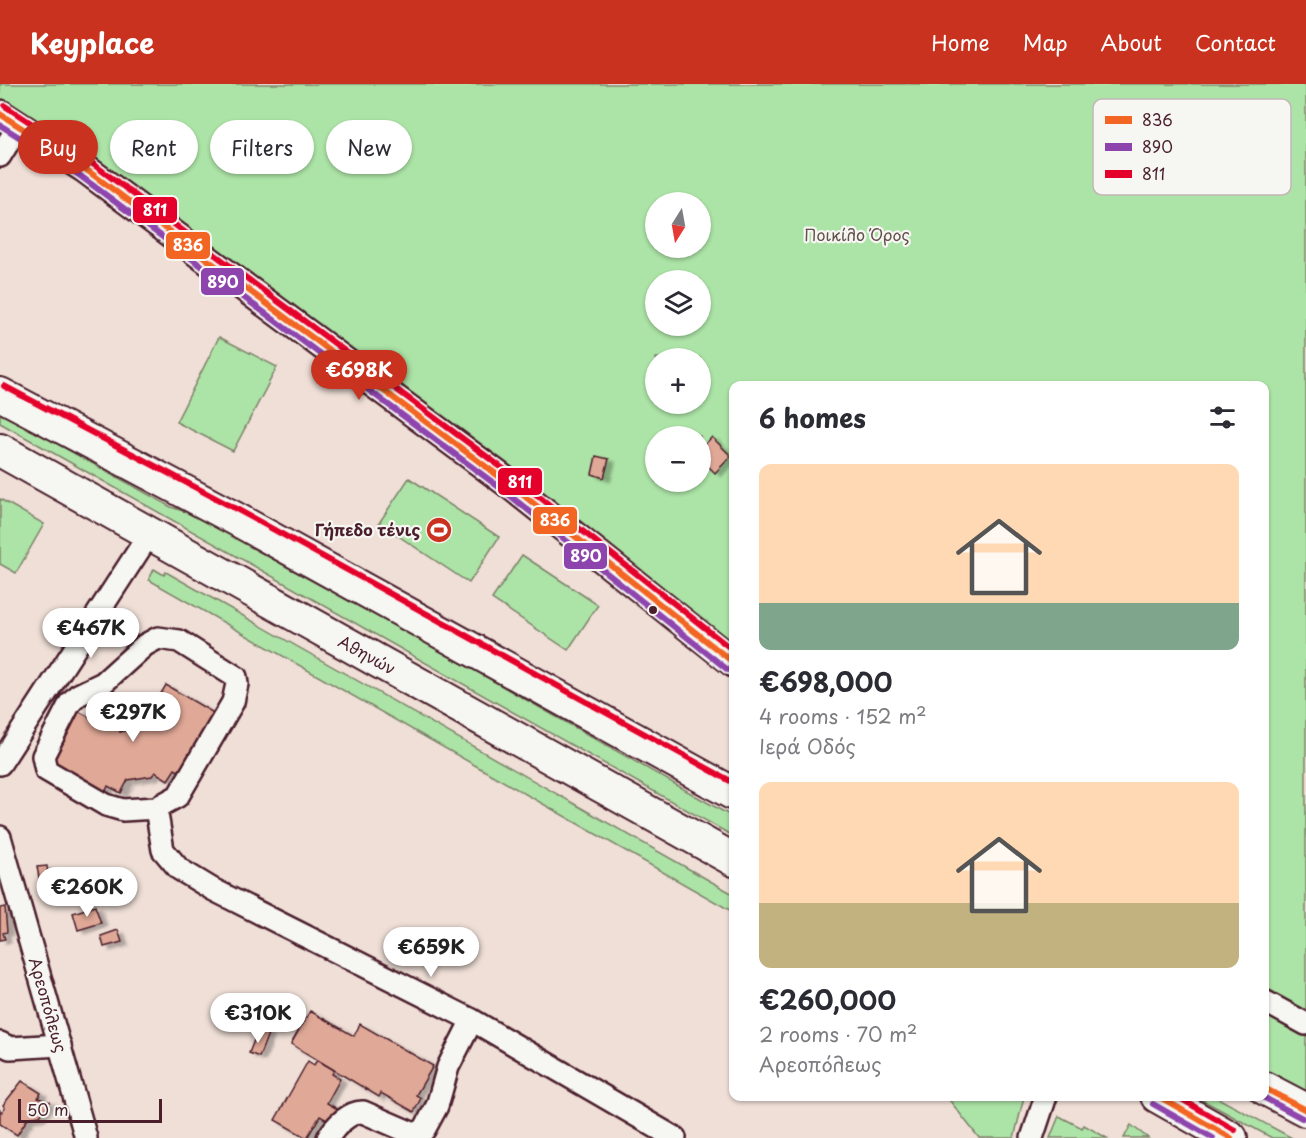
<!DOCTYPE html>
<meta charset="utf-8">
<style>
body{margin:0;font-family:"Playpen Sans",sans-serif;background:#f7f7f7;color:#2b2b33;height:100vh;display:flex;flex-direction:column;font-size:22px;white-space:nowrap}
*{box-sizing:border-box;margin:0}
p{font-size:20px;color:#7c7c81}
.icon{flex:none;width:33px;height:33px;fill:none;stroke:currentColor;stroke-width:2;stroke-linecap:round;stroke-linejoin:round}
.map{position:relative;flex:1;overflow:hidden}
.side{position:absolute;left:729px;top:297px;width:540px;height:720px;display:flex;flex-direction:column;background:#fff;border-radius:12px;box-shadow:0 2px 4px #0004}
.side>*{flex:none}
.banner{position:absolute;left:18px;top:36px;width:570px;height:54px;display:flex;gap:12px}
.needle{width:39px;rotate:191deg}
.buttons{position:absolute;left:645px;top:108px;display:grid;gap:12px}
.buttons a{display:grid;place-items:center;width:66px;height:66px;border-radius:50%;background:#fff;box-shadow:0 2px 4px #0004;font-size:30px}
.scale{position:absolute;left:18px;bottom:15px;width:144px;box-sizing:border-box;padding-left:6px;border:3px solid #4a1f2b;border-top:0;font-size:16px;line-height:21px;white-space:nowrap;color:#4a1f2b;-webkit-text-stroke:4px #f6f6f2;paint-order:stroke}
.price{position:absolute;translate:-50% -51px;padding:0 14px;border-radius:21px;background:#fff;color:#222;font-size:20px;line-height:39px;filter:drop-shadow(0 2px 3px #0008)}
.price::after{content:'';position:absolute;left:50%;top:36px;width:18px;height:14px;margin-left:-9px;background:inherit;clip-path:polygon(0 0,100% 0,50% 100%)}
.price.current{background:#c8321e;color:#fff}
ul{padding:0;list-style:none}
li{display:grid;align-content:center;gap:12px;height:318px;padding:0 30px}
li span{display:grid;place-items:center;height:186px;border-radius:12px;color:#555}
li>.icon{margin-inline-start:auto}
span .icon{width:108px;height:108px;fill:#fffc;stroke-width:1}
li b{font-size:26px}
h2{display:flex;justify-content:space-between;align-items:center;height:72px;padding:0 30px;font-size:26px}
.pill{padding:0 21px;border-radius:27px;background:#fff;box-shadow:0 2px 4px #0004;font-size:21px;line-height:54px}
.pill.current{background:#c8321e;color:#fff}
header{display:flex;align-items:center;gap:36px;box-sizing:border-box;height:84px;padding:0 30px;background:#c8321e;color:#fff}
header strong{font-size:28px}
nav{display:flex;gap:33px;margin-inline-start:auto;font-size:21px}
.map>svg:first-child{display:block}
</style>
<header>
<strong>Keyplace</strong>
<nav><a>Home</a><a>Map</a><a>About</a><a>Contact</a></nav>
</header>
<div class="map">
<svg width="1306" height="1054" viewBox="0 0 1306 1054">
<defs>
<filter id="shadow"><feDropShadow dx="6" dy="3.5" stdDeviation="1.5" flood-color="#0004"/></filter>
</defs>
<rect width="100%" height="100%" fill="#efdfd7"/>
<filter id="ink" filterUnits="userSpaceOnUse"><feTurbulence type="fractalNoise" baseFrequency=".0167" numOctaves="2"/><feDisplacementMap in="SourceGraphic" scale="12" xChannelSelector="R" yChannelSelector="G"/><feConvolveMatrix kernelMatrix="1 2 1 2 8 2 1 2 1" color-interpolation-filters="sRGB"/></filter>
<g filter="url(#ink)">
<g fill="#ace3a6" stroke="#7b8168" stroke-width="1.5" fill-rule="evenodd">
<path d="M 0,0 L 1306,0 L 1306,1008 L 1265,985 L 1264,302 L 734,302 L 733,579 L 0,30 ZM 656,118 L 700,118 L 700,164 L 656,164 ZM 656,196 L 700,196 L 700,242 L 656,242 ZM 656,274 L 700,274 L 700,320 L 656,320 ZM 656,352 L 700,352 L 700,398 L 656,398 Z"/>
<polygon points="219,253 277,283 233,367 176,338"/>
<polygon points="0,328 171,423 207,435 733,733 733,752 0,339"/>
<polygon points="409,394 499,453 469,499 379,439"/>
<polygon points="0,415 44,440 16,489 0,480"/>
<polygon points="522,471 598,521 568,566 492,515"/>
<polygon points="154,485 164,491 166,488 733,810 733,828 149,496"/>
<polygon points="947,1013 1024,1013 1014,1054 979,1054"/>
<polygon points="1197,1013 1216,1013 1292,1054 1272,1054"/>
<polygon points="1059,1032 1082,1044 1084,1041 1107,1054 1050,1054"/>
<polygon points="1131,1041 1148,1054 1124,1054"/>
</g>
<g fill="#e0a897" stroke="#4a1f2b" stroke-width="1.5" filter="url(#shadow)">
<polygon points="712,353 731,372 715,389 700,374 700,365"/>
<polygon points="596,372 609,375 604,394 592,390"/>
<polygon points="166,601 217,631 182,689 175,685 168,696 155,688 152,692 128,696 121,709 108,702 105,709 47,676 76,626 97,637 100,631 108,629 116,633 120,648 138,643 133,627 138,620 145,619 153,623"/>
<polygon points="47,782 49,798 40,799 37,783"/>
<polygon points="95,822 101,839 78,846 73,829"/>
<polygon points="5,823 7,848 3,849 5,855 0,856 0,824"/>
<polygon points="118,846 122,858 104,863 101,852"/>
<polygon points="310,927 354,952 360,940 433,982 416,1011 421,1014 414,1028 381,1009 379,1013 291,960"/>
<polygon points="258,946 268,950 259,973 249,969"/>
<polygon points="317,976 334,986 332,990 340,995 327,1019 341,1027 334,1040 320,1032 307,1054 275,1036 308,977 314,981"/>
<polygon points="22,997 41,1009 38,1014 50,1018 40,1032 28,1034 17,1051 0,1040 0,1026 2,1028 5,1023 3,1021"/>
</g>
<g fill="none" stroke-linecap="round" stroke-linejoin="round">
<g stroke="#4a1f2b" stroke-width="26">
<g id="minor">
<polyline points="0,72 19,41"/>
<polyline points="0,680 150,449"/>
<polyline points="156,724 123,726 106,721 46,686 43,672 70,619 78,611 103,599 145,561 158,554 179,557 236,593 237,600 233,618 178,712 156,724 163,766 179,785 212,805 472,936 675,1054"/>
<polyline points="0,753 86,1054"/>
<polyline points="1264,917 1306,940"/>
<polyline points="0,959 10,964 60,961"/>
<path d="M 328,1054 C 335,1042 350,1027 363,1028 L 414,1050 L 424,1046 L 437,1022 L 448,983 L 472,936"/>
<polyline points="1032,1054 1046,1012"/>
</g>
</g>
<g stroke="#4a1f2b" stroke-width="32">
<polyline id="major" points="0,30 84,84 508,399 734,579"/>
</g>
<g stroke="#4a1f2b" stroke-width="36">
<g id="highway">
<polyline points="0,310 236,435 734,710"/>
<polyline points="0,366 734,776"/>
<polyline points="1264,1004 1306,1026"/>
<polyline points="1157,1012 1231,1054"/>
</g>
</g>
<use href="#minor" stroke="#f6f6f2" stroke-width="21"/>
<use href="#major" stroke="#f6f6f2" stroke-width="27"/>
<use href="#highway" stroke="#f6f6f2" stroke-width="32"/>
<g stroke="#f6f6f2" stroke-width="10">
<g id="bus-1">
<polyline points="0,30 84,84 508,399 734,579"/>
<polyline points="1264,1004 1306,1026"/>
<polyline points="1158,1012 1231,1054"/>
</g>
</g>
<g stroke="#f6f6f2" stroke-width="10">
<g id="bus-2">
<polyline points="0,41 79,91 503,406 728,586"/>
<polyline points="1261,1012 1302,1034"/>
<polyline points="1153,1020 1213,1054"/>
</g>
</g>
<g stroke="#f6f6f2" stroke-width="10">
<g id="bus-3">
<polyline points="5,22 89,77 513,392 734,567"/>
<polyline points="4,302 240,427 734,699"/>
<polyline points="1176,1012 1235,1046"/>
</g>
</g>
<use href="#bus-1" stroke="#f26522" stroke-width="6"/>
<use href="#bus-2" stroke="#8e44ad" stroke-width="6"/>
<use href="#bus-3" stroke="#e4002b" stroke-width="6"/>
</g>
</g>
<defs>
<g id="stadium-disc" transform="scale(1.35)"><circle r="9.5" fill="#c8321e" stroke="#f6f6f2"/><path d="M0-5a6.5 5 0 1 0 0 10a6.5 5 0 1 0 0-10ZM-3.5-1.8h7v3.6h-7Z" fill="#fff"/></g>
</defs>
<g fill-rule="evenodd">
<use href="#stadium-disc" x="439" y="446"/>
</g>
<circle fill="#4a1f2b" stroke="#f6f6f2" stroke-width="2" cx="653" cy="526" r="5"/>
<g text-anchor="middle" stroke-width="4.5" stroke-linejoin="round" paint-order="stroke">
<g font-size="16" fill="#62504a" stroke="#f6f6f2">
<text x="857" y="157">Ποικίλο Όρος</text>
</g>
<g font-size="16" font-weight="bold" fill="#4a1f2b" stroke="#f6f6f2" text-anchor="end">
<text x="420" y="452">Γήπεδο τένις</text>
</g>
<g font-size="16" fill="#4a1f2b" stroke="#f6f6f2">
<text transform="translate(367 571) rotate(29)" y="6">Αθηνών</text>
<text transform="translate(48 921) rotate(74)" y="6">Αρεοπόλεως</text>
</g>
</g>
<rect x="1093" y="15" width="198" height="96" rx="9" fill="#f6f6f2" stroke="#c2b6b6" stroke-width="1.5"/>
<rect x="1105" y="32" width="27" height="8" fill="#f26522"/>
<rect x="1105" y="59" width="27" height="8" fill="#8e44ad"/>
<rect x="1105" y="86" width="27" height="8" fill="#e4002b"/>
<g font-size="16" fill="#4a1f2b">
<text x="1142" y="42">836</text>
<text x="1142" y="69">890</text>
<text x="1142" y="96">811</text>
</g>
<g stroke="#f6f6f2" stroke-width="2">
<rect x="132" y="112" width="46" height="28" rx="6" fill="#e4002b"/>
<rect x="165" y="147" width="46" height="29" rx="6" fill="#f26522"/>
<rect x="200" y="183" width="45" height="29" rx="6" fill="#8e44ad"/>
<rect x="497" y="383" width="46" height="29" rx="6" fill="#e4002b"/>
<rect x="532" y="422" width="46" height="29" rx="6" fill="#f26522"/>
<rect x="563" y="458" width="45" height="28" rx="6" fill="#8e44ad"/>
</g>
<g font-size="16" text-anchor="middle" font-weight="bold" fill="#fff">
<text x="155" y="132">811</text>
<text x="188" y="167">836</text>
<text x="223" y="204">890</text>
<text x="520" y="404">811</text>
<text x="555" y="442">836</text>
<text x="586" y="478">890</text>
</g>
</svg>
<div class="buttons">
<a><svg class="needle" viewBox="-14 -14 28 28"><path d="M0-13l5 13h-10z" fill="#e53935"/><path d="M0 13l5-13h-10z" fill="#7c7c81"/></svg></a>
<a><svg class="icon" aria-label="layers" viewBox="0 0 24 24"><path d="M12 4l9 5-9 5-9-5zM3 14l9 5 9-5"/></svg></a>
<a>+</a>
<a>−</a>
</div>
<div class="scale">50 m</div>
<b class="price current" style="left:359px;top:317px">€698K</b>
<b class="price" style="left:91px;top:575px">€467K</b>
<b class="price" style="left:133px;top:659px">€297K</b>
<b class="price" style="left:87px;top:834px">€260K</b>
<b class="price" style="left:431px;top:894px">€659K</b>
<b class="price" style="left:258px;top:960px">€310K</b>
<div class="banner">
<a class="pill current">Buy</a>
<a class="pill">Rent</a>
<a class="pill">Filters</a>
<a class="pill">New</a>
</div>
<section class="side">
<h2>6 homes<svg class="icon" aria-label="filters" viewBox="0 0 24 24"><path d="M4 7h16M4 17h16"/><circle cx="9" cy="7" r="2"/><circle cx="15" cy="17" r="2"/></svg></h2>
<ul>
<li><span style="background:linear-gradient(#ffd9b3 75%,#7fa58c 0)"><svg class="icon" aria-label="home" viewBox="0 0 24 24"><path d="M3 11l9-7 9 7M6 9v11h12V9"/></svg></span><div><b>€698,000</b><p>4 rooms · 152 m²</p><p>Ιερά Οδός</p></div></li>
<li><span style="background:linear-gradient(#ffd9b3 65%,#c2b280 0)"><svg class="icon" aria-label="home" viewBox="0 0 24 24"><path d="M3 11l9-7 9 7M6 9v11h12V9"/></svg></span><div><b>€260,000</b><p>2 rooms · 70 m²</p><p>Αρεοπόλεως</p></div></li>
</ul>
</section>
</div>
